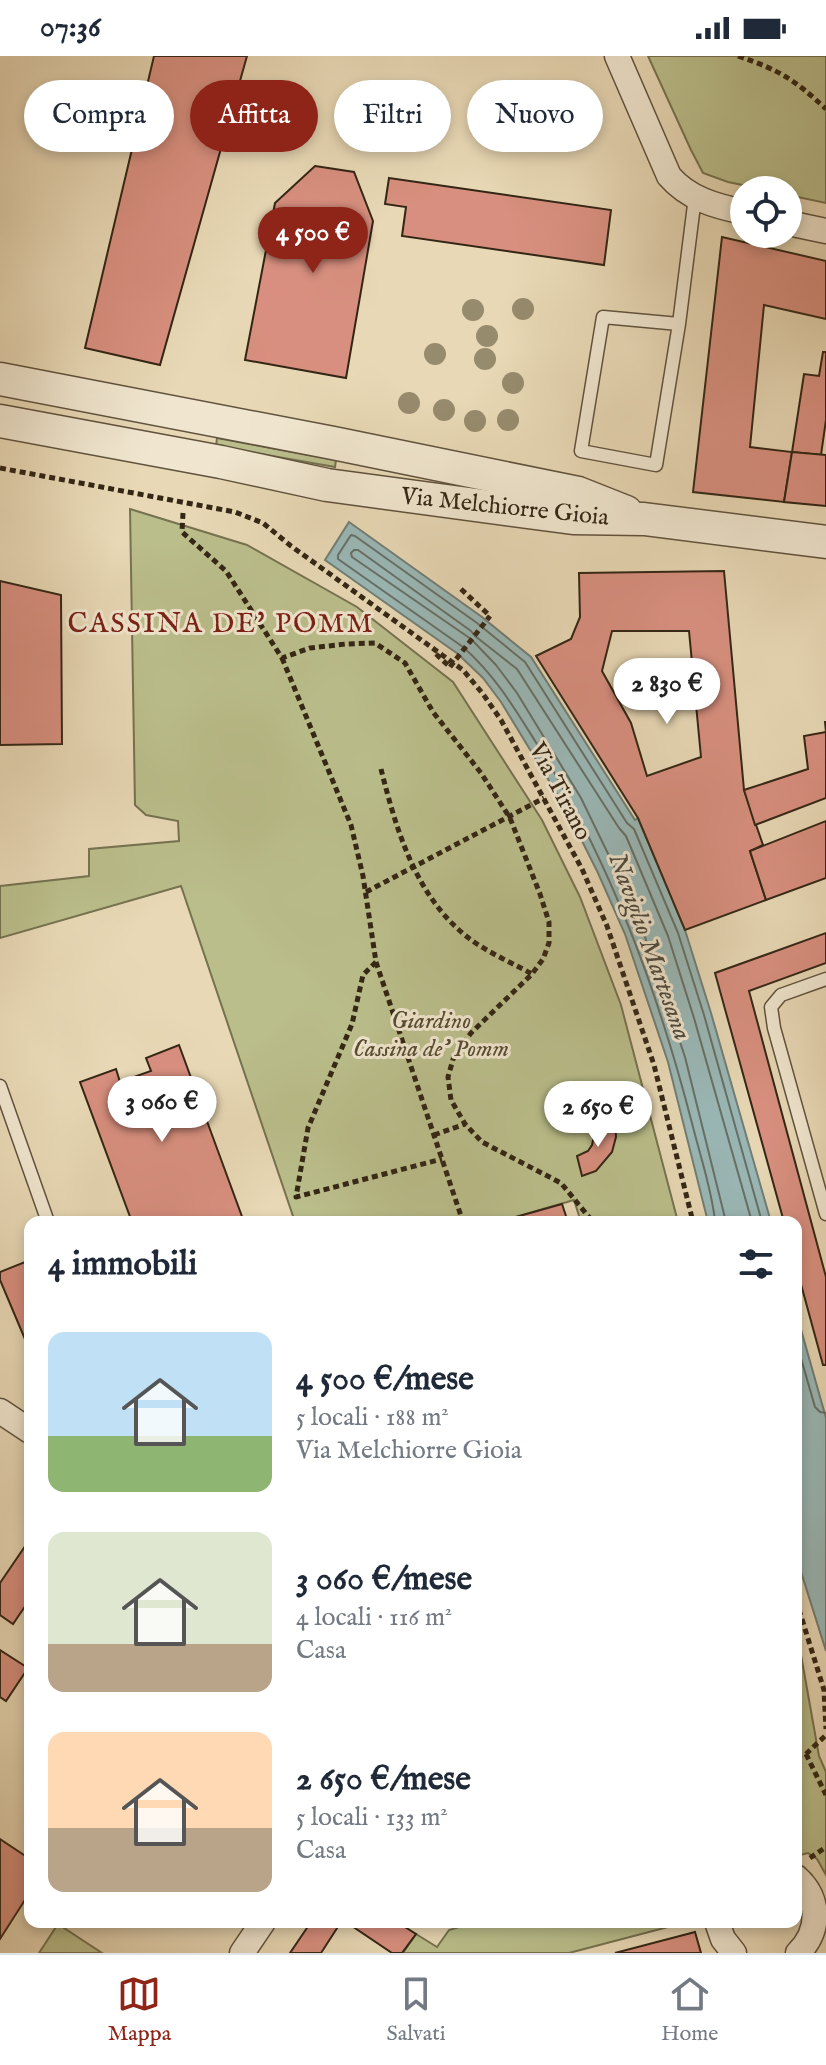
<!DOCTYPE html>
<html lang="it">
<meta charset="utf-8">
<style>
body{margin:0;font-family:"IM FELL English",serif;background:#f2f2f3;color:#1f2937;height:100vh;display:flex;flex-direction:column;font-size:30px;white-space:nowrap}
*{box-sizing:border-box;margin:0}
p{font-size:26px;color:#747a83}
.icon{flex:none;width:44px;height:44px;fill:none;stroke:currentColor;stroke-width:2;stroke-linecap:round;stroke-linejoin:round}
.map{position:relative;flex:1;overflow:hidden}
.drawer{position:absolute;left:24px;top:1160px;width:778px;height:712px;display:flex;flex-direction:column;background:#fff;border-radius:16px;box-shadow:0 4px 12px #0003}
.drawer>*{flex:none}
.banner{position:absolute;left:24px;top:24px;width:778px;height:72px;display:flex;gap:16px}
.buttons{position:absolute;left:730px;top:120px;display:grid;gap:16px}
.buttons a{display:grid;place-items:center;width:72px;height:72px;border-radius:50%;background:#fff;box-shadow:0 4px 12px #0003;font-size:40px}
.price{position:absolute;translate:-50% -68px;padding:0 18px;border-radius:28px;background:#fff;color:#222;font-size:26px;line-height:52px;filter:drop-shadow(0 2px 4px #0008)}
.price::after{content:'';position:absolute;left:50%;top:48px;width:24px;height:18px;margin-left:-12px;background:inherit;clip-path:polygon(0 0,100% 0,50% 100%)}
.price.on{background:#8f2418;color:#fff}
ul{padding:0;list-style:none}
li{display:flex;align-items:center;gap:24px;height:200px;padding:0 24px}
li span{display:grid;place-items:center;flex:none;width:224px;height:160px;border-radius:16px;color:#555}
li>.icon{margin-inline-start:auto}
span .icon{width:96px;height:96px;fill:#fffc;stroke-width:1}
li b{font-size:34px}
h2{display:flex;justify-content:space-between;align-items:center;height:96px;padding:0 24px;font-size:34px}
.pill{padding:0 28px;border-radius:36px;background:#fff;box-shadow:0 4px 12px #0003;font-size:28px;line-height:72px}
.pill.on{background:#8f2418;color:#fff}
.status{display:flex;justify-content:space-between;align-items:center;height:56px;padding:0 40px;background:#fff;direction:ltr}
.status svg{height:22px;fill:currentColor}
.tabs{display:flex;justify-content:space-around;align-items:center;height:112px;border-top:2px solid #e0e1e3;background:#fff;font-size:22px;color:#747a83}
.tabs a{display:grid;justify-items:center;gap:4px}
.tabs .on{color:#8f2418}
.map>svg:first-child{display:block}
</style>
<div class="status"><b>07:36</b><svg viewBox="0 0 49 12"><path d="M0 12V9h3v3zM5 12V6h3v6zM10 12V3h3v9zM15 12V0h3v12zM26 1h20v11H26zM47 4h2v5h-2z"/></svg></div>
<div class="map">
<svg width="826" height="1897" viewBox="0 0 826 1897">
<rect width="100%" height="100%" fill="#e8d8b5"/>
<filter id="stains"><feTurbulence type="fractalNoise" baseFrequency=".0025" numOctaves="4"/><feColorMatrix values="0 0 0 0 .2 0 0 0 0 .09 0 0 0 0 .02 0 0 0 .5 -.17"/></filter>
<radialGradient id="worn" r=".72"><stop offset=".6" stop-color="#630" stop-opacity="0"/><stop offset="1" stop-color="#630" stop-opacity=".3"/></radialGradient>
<g fill="#babe8b" stroke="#767250" stroke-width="2">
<polygon points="648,0 826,0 826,147 788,139 788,134 766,134 728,126 703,117 691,94"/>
<polygon points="217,382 336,404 335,411 216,390"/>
<polygon points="130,453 247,489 357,551 453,626 542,764 580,841 621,949 678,1166 581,1166 574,1144 498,1166 295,1166 181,830 0,882 0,830 89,820 89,793 179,785 178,765 146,759 135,749"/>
<polygon points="796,1583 801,1599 819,1700 826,1716 826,1819 817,1803 808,1797 796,1800"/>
<polygon points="476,1866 687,1866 569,1897 403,1897 416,1878 437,1891 449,1874"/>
<polygon points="58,1868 102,1897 39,1897"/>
</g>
<g fill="#9ab8b7" stroke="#717e76" stroke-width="2">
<polygon points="349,466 482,561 531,601 635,764 638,762 685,874 711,957 771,1166 708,1166 668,1006 625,878 598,817 565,751 501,646 483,622 458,598 325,504"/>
<polygon points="796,1256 826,1362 826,1595 796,1500"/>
</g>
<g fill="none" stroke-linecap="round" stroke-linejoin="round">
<g stroke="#666f66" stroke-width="2">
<path d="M 715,1166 C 713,1138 700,1099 693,1071 C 658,935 611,807 537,688 C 515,653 495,619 463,591 L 338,503 L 338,499 L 351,479 L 355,480 L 477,567 L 525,606 L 627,767 L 634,773 L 678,877 L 704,959 L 762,1166"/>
<polyline points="726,1166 685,1001 642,872 614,810 581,742 517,637 496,609 471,583 352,501 351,497 354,494 358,494 471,575 475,580 517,613 619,772 626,780 668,880 694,962 752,1166"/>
<polyline points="796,1285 815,1351 820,1356 826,1357"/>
</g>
</g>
<g fill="#d88f7f" stroke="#332615" stroke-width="2" fill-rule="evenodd">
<polygon points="154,0 247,0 160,309 85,292"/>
<polygon points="315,110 354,116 373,165 346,322 245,304 275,147"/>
<polygon points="389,122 611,154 604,209 402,180 406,151 385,148"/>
<polygon points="722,181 826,205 826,263 764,249 750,391 792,396 784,446 693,436"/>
<polygon points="823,296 826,296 826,364 821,399 792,396 804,318 819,320"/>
<polygon points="792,396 826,399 826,450 784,446"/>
<path d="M 724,515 L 744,734 L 763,789 L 750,795 L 766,844 L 685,874 L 638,762 L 536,600 L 571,583 L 580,561 L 579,517 ZM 612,575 L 689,575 L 701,701 L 647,720 L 631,667 L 602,615 Z"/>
<polygon points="0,525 61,539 62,688 0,689"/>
<polygon points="825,666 826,666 826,742 755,769 744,734 808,713 804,680 826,676"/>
<polygon points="826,765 826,822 766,844 750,795"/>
<polygon points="826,877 826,907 749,935 826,1221 826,1309 823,1309 796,1210 796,1166 784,1166 715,917"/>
<polygon points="179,989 244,1166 132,1166 80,1026 116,1013 120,1026 151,1015 146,1002"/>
<polygon points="615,1065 616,1081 612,1096 596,1115 582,1120 577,1100 588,1095 592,1089 596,1071"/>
<polygon points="562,1148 568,1166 498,1166"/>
<polygon points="25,1206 30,1219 30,1295 0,1224 0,1216"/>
<polygon points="30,1483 30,1543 13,1568 0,1559 0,1527"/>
<polygon points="0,1594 28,1612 6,1645 0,1641"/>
<polygon points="0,1783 30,1803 30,1836 0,1883"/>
<polygon points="311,1866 341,1866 321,1897 290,1897"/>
<polygon points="346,1866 397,1866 416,1878 402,1897 392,1897"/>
<polygon points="695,1876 701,1897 615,1897"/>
</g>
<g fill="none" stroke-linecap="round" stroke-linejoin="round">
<g stroke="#60523d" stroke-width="15">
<g id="service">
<polyline points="679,268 603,261 581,395 656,409 679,268 695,141"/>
<polyline points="826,923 781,939 771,951 774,972 826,1158"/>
<polyline points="0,1030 48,1166"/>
</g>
</g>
<g stroke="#60523d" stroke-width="27">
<g id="minor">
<path d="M 617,0 L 669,120 C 689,143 715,150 744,156"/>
<polyline points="788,167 826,175"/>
<polyline points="0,1355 30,1375"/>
<path d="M 796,1821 C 820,1842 821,1874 798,1897"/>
<polyline points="717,1866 723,1883 734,1897"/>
<polyline points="242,1897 263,1866"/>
</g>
</g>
<g stroke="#60523d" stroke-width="35">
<g id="tertiary">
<polyline points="0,323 333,387 578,437 626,456"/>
<polyline points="0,365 221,406 327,429 573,462 644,463 826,486"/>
</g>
</g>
<g stroke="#332615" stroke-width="5" stroke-dasharray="6 4" stroke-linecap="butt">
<path d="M 738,0 C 779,14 794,23 826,53"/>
<polyline points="0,412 235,456 263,467 291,490 463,614 483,638 501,664 582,813 607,870 654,1009 693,1166"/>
<polyline points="183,457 182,476 226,515 282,602 310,592 346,588 375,587 405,607 433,656 481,717 510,762 540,838 549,866 549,887 543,903 532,918 471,977 454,1000 448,1021 451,1044 465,1068 482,1086 561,1127 593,1166"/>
<polyline points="461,533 490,560"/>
<polyline points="436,598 450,611"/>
<polyline points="282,602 351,769 363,820 376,906 463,1166"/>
<path d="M 381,713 C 395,769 413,832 458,873 C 479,893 507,904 532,918"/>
<polyline points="366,836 544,742"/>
<polyline points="376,906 363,919 352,968 308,1072 296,1141 442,1103"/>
<polyline points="434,1079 465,1068"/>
<polyline points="796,1544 824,1634 826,1673"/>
<polyline points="806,1698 826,1739"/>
<polyline points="796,1700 806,1698 826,1679"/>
<polyline points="810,1802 826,1791"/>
</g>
<use href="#service" stroke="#f0e6cf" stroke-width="12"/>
<use href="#minor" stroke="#f0e6cf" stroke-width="24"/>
<use href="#tertiary" stroke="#f0e6cf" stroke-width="32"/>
<polyline stroke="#332615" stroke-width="5" stroke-dasharray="6 4" stroke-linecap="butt" points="450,611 490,560"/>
</g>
<g fill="#978b6d">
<circle cx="523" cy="253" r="11"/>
<circle cx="473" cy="254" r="11"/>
<circle cx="487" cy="280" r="11"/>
<circle cx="435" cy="298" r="11"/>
<circle cx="485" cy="303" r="11"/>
<circle cx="513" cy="327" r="11"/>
<circle cx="409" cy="347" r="11"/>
<circle cx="444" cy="354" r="11"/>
<circle cx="508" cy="364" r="11"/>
<circle cx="475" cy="365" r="11"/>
</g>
<g text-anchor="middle" stroke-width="6" stroke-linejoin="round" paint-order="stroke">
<g font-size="24" fill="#332615" stroke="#f0e6cf">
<text transform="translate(505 450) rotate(6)" y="8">Via Melchiorre Gioia</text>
<text transform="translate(561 735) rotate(62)" y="8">Via Tirano</text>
</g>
<g font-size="24" font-style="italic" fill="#554c32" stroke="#f0e6cf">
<text x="431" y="972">Giardino<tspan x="431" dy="28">Cassina de' Pomm</tspan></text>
</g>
<g font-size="26" font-style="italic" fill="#4d4a3e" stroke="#f0e6cf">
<text transform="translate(651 890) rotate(70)" y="9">Naviglio Martesana</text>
</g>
<g font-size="28" letter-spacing="2" fill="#7a1f14" stroke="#f0e6cf">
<text x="221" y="576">CASSINA DE' POMM</text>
</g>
</g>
<rect width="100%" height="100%" filter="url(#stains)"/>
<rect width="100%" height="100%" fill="url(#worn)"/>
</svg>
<div class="buttons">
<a><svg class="icon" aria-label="locate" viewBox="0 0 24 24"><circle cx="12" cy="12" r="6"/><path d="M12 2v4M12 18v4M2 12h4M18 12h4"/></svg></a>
</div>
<b class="price on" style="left:313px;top:219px">4 500 €</b>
<b class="price" style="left:667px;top:670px">2 830 €</b>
<b class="price" style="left:162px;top:1088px">3 060 €</b>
<b class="price" style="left:598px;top:1093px">2 650 €</b>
<div class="banner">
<a class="pill">Compra</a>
<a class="pill on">Affitta</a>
<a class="pill">Filtri</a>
<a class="pill">Nuovo</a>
</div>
<section class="drawer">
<h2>4 immobili<svg class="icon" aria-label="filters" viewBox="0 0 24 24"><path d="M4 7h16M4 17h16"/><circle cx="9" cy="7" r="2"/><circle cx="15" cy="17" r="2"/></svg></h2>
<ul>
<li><span style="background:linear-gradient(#bfe0f5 65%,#8fb573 0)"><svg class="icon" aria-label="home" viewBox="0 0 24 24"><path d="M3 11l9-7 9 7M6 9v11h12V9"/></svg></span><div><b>4 500 €/mese</b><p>5 locali · 188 m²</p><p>Via Melchiorre Gioia</p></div></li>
<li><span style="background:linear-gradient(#dfe7d0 70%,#b9a48a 0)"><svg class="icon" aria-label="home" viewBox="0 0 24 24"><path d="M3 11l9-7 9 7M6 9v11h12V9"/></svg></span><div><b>3 060 €/mese</b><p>4 locali · 116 m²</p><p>Casa</p></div></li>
<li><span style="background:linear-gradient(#ffd9b3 60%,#b9a48a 0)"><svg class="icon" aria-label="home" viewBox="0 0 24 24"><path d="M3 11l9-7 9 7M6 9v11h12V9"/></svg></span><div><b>2 650 €/mese</b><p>5 locali · 133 m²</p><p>Casa</p></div></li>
</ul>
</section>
</div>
<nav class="tabs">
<a class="on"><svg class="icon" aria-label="map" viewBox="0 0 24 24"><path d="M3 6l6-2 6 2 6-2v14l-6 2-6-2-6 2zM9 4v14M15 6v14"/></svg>Mappa</a>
<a><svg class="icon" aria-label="saved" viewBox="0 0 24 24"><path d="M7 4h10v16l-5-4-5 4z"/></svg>Salvati</a>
<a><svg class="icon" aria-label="home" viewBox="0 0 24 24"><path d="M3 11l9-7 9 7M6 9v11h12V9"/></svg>Home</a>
</nav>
